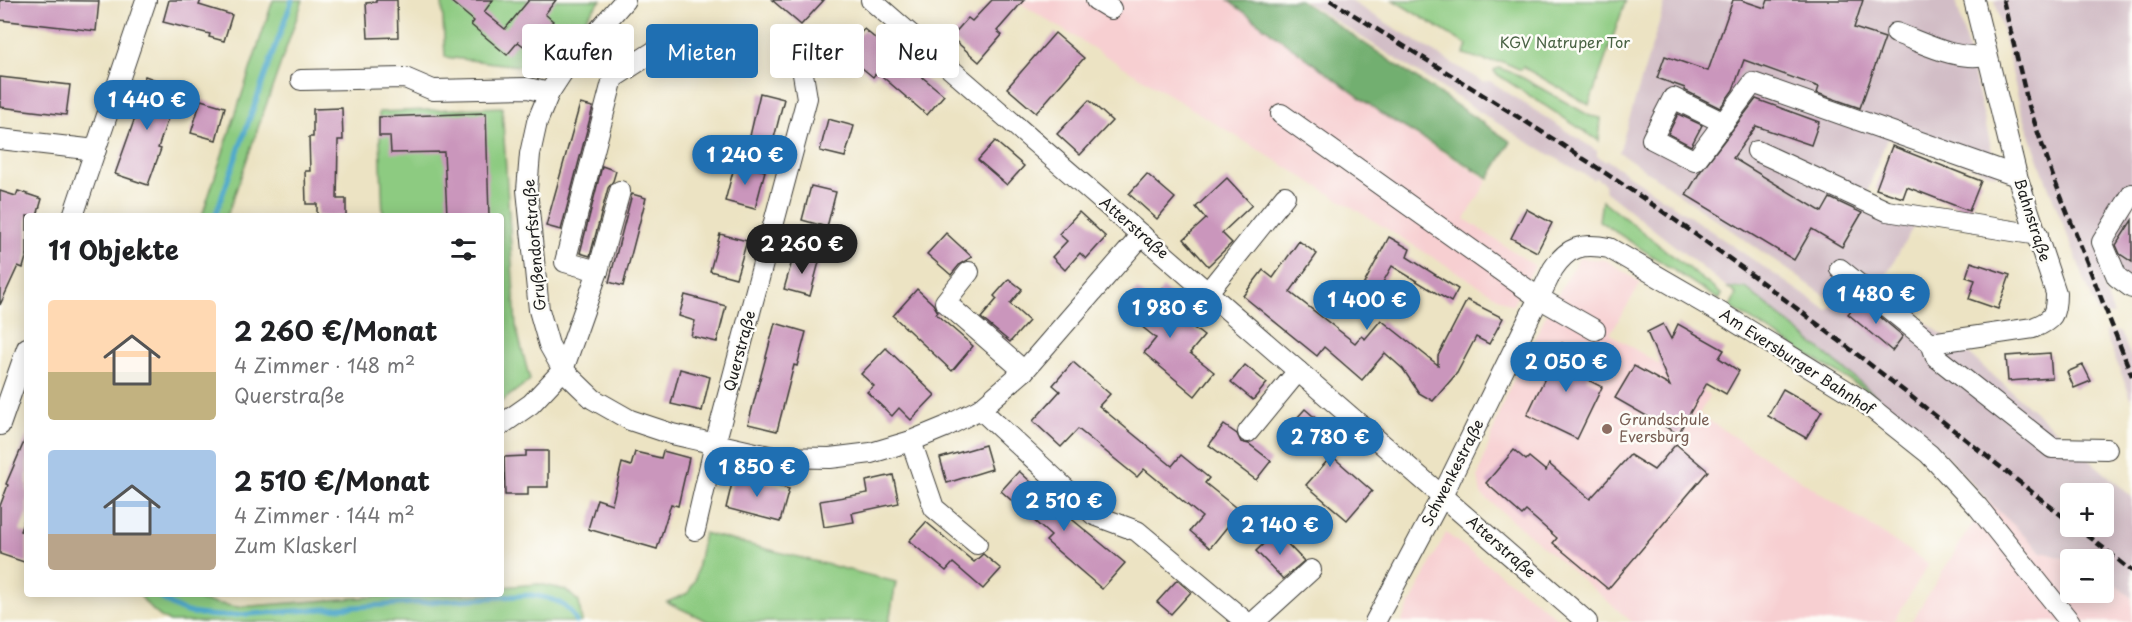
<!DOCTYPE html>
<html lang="de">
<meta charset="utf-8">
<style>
body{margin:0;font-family:"Playpen Sans",sans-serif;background:#f6f6f6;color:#202124;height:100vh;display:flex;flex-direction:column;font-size:22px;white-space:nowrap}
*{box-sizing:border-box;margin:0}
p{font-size:20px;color:#757577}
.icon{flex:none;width:33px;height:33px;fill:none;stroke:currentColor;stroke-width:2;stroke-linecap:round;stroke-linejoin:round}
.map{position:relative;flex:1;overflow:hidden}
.drawer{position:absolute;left:24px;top:213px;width:480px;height:384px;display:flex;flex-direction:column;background:#fff;border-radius:6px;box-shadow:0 3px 15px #0003}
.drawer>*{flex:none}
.banner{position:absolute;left:522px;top:24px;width:570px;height:54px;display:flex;gap:12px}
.buttons{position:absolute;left:2060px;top:483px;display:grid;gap:12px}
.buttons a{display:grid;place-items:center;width:54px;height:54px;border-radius:6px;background:#fff;box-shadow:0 3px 15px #0003;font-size:30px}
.price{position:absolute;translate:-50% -51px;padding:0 14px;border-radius:21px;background:#1f6fb2;color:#fff;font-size:20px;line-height:39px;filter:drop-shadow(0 2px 3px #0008)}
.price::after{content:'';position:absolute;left:50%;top:36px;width:18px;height:14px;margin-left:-9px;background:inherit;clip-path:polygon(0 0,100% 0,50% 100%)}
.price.on{background:#222;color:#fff}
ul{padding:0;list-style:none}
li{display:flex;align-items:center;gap:18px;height:150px;padding:0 24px}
li span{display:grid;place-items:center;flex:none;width:168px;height:120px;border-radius:6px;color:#555}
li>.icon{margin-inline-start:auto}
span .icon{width:72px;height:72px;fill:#fffc;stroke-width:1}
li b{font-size:26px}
h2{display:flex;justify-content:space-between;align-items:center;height:72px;padding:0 24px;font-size:26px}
.pill{padding:0 21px;border-radius:6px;background:#fff;box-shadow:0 3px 15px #0003;font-size:21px;line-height:54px}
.pill.on{background:#1f6fb2;color:#fff}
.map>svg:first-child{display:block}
</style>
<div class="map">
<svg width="2132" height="622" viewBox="0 0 2132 622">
<rect width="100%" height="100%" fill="#fdfcf7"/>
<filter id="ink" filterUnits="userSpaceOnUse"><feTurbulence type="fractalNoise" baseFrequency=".0167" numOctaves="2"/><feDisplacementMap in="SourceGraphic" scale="12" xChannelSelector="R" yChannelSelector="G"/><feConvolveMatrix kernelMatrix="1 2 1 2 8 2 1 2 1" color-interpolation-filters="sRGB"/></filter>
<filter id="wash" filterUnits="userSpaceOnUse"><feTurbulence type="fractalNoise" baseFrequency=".008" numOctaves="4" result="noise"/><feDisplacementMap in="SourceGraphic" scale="24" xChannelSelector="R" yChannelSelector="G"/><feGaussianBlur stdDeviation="1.35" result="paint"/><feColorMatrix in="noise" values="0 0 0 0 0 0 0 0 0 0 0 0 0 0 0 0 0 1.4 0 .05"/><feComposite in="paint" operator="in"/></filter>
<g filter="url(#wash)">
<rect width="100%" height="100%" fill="#ece3c3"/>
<g fill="#f7cfd1">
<polygon points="1015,0 1228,0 1385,117 1488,180 1465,219 1535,266 1512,306"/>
<polygon points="1579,258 1606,260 1641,283 1610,334 1710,395 1699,414 1929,564 1893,622 1632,622 1481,494 1478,476 1505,397 1548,311"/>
<polygon points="1987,500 2042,552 2070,560 2070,592 2103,592 2103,575 2132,598 2132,622 1911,622"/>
<polygon points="1446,533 1546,609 1561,622 1401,622"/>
</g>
<g fill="#d2bdc6" fill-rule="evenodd">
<path d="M 1303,0 L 1349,0 L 1483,82 L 1490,81 L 1597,151 L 1597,156 L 1606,162 L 1607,160 L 1828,311 L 1860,273 L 1971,356 L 2132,497 L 2132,598 L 2103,575 L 2103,560 L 2070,560 L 2042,552 L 1987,500 L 1939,448 L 1746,288 L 1728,288 L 1605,191 L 1604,183 L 1594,177 L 1594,180 L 1521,138 ZM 2070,494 L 2103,494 L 2103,526 L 2070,526 Z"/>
<polygon points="1666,0 1956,0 1998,176 1887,138 1866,196 1916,222 1880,286 1859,271 1834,302 1619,152"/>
<polygon points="1995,0 2132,0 2132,303 2103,287 2114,315 2098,314 2045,178 2020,106"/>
<polygon points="2104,331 2120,332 2132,358 2132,400"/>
</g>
<g fill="#8dcb81" stroke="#54744e" stroke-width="1.5">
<polygon points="273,0 303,0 227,216 202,216"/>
<polygon points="442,0 601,0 544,69 445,57"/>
<polygon points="1393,0 1626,0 1589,105 1523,67 1521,70 1503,62 1486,61 1464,54 1467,45"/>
<polygon points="1499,68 1516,74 1590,116 1601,118 1599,141 1495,73 1494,70"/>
<polygon points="502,107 516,327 530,380 501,402 501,216 383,216 379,112"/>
<polygon points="1602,200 1722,295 1719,300 1599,221"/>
<polygon points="1728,288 1746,288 1880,399 1730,307 1736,294"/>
<polygon points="704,533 896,582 889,622 709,622 667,602 688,593 695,580"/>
<path d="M 539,584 L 566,590 L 579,602 L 582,622 L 170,622 C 158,617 146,604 139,594 L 188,594 L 202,601 L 238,607 L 408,594 L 501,594 L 501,587 Z"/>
</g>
<polygon fill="#72af6f" stroke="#476646" stroke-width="1.5" points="1300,0 1511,142 1489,178 1385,116 1229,1"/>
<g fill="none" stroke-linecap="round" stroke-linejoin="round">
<g stroke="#4fa9cc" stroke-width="5">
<polyline points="215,216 292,0"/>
<path d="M 156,594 C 179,613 192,615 222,616 L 531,595 C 551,598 569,602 576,622"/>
</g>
</g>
<g id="blocks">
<g fill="#ca96bc">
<polygon points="0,0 99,1 96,31 0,20"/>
<polygon points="169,0 201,0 199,5 232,15 224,41 209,37 210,34 163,22"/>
<polygon points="376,0 397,0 398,37 368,38 366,3 376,2"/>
<polygon points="449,0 493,0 484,12 505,29 529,0 556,0 545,14 553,21 529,50 518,42 507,55 471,25 474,21"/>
<polygon points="772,0 824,0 801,25"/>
<polygon points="992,0 1024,0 997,31 1002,35 979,62 951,37 968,18 972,21"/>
<polygon points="1733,0 1741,0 1765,8 1768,0 1863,0 1854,28 1885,38 1860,108 1817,93 1819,87 1744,60 1733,90 1720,108 1684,90 1685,88 1657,78 1665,56 1708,71"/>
<polygon points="864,29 944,95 927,115 877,72 873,77 844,53"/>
<polygon points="1055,33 1084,58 1036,113 1007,88"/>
<polygon points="145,76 178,88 158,148 161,149 148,185 115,174 136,115 132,114"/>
<polygon points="0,77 70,85 66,115 0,107"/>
<polygon points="760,93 784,99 773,142 750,136"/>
<polygon points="1756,99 1819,122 1811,145 1756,126 1733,158 1822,212 1830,198 1862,213 1842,247 1812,229 1794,260 1686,195 1700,172"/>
<polygon points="201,100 225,107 216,140 191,133"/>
<polygon points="1089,100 1112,121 1080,155 1057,134"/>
<polygon points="580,104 593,107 561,230 546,226"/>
<polygon points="342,108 343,140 338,140 337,199 346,199 346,216 317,216 317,204 306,204 305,171 310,171 309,137 313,137 313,109"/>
<polygon points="486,113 489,216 447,216 444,152 391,153 390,136 379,136 379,117"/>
<polygon points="1678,114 1702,125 1691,146 1668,134"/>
<polygon points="828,119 854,126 845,157 820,151"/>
<polygon points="995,141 1024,166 1007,185 978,160"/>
<polygon points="1892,146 1981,181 1969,211 1907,187 1903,198 1876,189"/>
<polygon points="735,164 765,171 755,209 725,201"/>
<polygon points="602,166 616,171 613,181 608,188 590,256 580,253"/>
<polygon points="1147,174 1175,198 1157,219 1129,194"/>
<polygon points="1227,178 1252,205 1222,233 1232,243 1208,266 1184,239 1206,219 1196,207"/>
<polygon points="811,186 836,192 827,227 802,220"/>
<polygon points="0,191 16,196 18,191 42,199 37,216 27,216 27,254 23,268 18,266 0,305"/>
<polygon points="632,194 646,198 623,286 609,282"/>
<polygon points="1526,209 1552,223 1537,252 1511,238"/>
<polygon points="1079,212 1106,237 1086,259 1080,253 1065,270 1052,257 1067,241 1059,234"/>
<polygon points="2132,220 2132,262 2120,254 2116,245"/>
<polygon points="946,233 972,257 960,264 951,275 927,254"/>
<polygon points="720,234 747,241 736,278 710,271"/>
<polygon points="1389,237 1410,249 1407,257 1458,289 1451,302 1392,266 1372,302 1358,295"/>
<polygon points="1299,241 1317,254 1290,292 1355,343 1361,336 1365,339 1381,320 1438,365 1438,356 1467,300 1503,318 1489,344 1476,337 1457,373 1433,401 1419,393 1403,369 1385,353 1362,380 1324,347 1317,356 1243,296 1263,270 1273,278"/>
<polygon points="794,254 819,262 810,296 784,289"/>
<polygon points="1971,262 2010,275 1998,309 1969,299 1975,280 1966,277"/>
<polygon points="1009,279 1022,289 1010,304 1029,321 1010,342 981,318 997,299 994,296"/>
<polygon points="1163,288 1179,302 1172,311 1204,336 1190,353 1214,372 1195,396 1144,353 1156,338 1120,309 1137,289 1152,302"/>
<polygon points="917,289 933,304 938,312 936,314 973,346 952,371 893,316"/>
<polygon points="685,295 726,306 717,342 691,336 695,321 679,316"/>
<polygon points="1860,300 1903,336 1892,351 1848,314"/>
<polygon points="775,323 806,332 797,366 794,365 777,431 748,424"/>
<polygon points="1663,324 1671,339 1678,324 1724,350 1719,358 1739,371 1726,394 1707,383 1678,434 1615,398 1634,366 1670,386 1647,332"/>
<polygon points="1562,343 1595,359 1586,379 1602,387 1577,439 1527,415"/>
<polygon points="886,348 935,395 911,420 899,408 892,416 867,392 874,386 861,374"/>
<polygon points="2050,353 2052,378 2008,381 2006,356"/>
<polygon points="1073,362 1110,394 1099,406 1172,466 1181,455 1209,478 1205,483 1240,511 1210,548 1190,531 1202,517 1144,469 1137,477 1078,429 1061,447 1033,421 1060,391 1053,385"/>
<polygon points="1245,365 1267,383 1253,400 1231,382"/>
<polygon points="2083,365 2091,381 2074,388 2067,372"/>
<polygon points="680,369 710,377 702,411 671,404"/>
<polygon points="1783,389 1822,411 1806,438 1768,416"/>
<polygon points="1305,409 1343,442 1332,456 1372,491 1347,520 1306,485 1328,460 1288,428"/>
<polygon points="1224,425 1237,434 1241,442 1249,444 1271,461 1256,480 1209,445"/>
<polygon points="27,435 27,512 20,531 27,533 27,563 0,554 0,506 8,485 6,484"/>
<polygon points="1676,444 1708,471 1608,589 1553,543 1557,538 1526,511 1522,515 1486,483 1514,450 1526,460 1529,457 1546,471 1549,464 1590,499 1630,455 1654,470"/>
<polygon points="985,445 992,469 947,483 940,458"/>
<polygon points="526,451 548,451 548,487 528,487 528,495 505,495 504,457 526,456"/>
<polygon points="663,451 689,458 678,506 671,504 657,549 588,529 597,499 612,504 622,463 631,466 635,452 661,458"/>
<polygon points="1019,471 1068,516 1125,563 1102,589 1046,541 1051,536 1001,491"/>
<polygon points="734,475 789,489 780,522 726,508"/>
<polygon points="893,475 899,503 852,513 854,522 824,527 820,501 868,493 866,481"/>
<polygon points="926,522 974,562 983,554 1001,569 983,589 953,563 946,571 909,541"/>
<polygon points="1276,532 1304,561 1283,579 1256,551"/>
<polygon points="1177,580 1191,592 1171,614 1157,602"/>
</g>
</g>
</g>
<g filter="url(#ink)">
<use href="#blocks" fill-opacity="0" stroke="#3b3a35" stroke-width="1.5"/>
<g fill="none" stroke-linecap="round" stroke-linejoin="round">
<g stroke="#3b3a35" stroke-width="22">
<g id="minor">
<polyline points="625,0 564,70 549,93 537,122 530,154 527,190 539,310 549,345 563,370 593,399 630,420 672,434 773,457 830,458 871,453 911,441 945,427 980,409 1024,371 1142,235"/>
<polyline points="871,0 1587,622"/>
<polyline points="1096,0 1111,9"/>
<path d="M 1896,33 C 1926,44 1956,61 1987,55"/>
<polyline points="301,80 405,78 433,90 528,88 549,93"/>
<polyline points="1281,114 1539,298 1595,330"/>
<polyline points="1724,123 1673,98 1652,139 1695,161 1753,83 2017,176"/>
<polyline points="0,139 96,150"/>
<polyline points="1757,151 1887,211 2038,235"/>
<polyline points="2132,194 2102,242 2117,277 2132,288"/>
<polyline points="73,216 146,0"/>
<polyline points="1840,269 1931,343 1936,357 2052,448 2107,449"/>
<polyline points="598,271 565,262 613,78 661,47"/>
<polyline points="969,272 945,302 1024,371"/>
<polyline points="1208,292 1285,196"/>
<path d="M 1931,343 L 2033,328 C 2053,320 2056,315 2056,293 L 2017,176 L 1974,0"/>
<polyline points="980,409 1094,515 1137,531 1246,622"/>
<polyline points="0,425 27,348"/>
<polyline points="501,425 531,404 563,370 598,271 620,191"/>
<polyline points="1248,432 1298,371"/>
<polyline points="911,441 934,508 977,544"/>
<polyline points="695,530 715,444 807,98 802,68"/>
<polyline points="1254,622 1311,570"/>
<path d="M 1375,622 L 1442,496 L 1553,269 C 1568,246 1583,243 1609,248 L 1721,313 L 1860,399 L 1929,454 L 1978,507 L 2070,622"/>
</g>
</g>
<use href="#minor" stroke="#fff" stroke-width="20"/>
<g stroke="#1c1c1c" stroke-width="4.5" stroke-dasharray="9 4.5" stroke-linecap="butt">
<path d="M 1330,0 C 1445,72 1561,141 1672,218 C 1809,313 1939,419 2070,522"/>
<polyline points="2003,0 2028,103 2052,174 2132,376"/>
<polyline points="2076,526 2132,571"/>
</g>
</g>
</g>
<circle fill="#8d6e63" stroke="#fdfcf7" stroke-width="2" cx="1607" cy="429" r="6"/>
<g text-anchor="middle" stroke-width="5" stroke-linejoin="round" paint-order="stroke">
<g font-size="15" fill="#496244" stroke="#fdfcf7">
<text x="1565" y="48">KGV Natruper Tor</text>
</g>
<g font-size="15" fill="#1c1c1c" stroke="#fdfcf7">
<text transform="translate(2032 220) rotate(72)" y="5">Bahnstraße</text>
<text transform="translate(1134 228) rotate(41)" y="5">Atterstraße</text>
<text transform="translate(535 245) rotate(-95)" y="5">Grußendorfstraße</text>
<text transform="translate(740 351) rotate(-75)" y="5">Querstraße</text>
<text transform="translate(1797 362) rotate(33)" y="5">Am Eversburger Bahnhof</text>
<text transform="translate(1453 473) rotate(-63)" y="5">Schwenkestraße</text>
<text transform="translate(1501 547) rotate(41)" y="5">Atterstraße</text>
</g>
<g font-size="15" fill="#785e54" stroke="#fdfcf7" text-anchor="start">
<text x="1619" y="425">Grundschule<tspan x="1619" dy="17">Eversburg</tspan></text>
</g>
</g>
</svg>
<div class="buttons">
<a>+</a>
<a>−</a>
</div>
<b class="price" style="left:147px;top:131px">1 440 €</b>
<b class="price" style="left:745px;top:186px">1 240 €</b>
<b class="price on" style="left:802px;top:275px">2 260 €</b>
<b class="price" style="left:1876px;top:325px">1 480 €</b>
<b class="price" style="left:1367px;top:331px">1 400 €</b>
<b class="price" style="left:1170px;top:339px">1 980 €</b>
<b class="price" style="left:1566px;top:393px">2 050 €</b>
<b class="price" style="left:1330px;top:468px">2 780 €</b>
<b class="price" style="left:757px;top:498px">1 850 €</b>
<b class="price" style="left:1064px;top:532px">2 510 €</b>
<b class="price" style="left:1280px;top:556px">2 140 €</b>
<div class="banner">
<a class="pill">Kaufen</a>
<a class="pill on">Mieten</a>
<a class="pill">Filter</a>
<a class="pill">Neu</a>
</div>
<section class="drawer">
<h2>11 Objekte<svg class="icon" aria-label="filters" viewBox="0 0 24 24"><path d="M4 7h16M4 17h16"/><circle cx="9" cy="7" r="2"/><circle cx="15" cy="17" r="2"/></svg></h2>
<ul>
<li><span style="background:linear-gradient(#ffd9b3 60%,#c2b280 0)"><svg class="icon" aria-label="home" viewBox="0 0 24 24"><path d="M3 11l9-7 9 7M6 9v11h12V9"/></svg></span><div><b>2 260 €/Monat</b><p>4 Zimmer · 148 m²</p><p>Querstraße</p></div></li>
<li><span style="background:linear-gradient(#a9c7e8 70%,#b9a48a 0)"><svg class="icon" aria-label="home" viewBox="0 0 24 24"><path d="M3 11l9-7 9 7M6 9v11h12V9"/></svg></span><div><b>2 510 €/Monat</b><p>4 Zimmer · 144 m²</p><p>Zum Klaskerl</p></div></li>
</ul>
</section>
</div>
